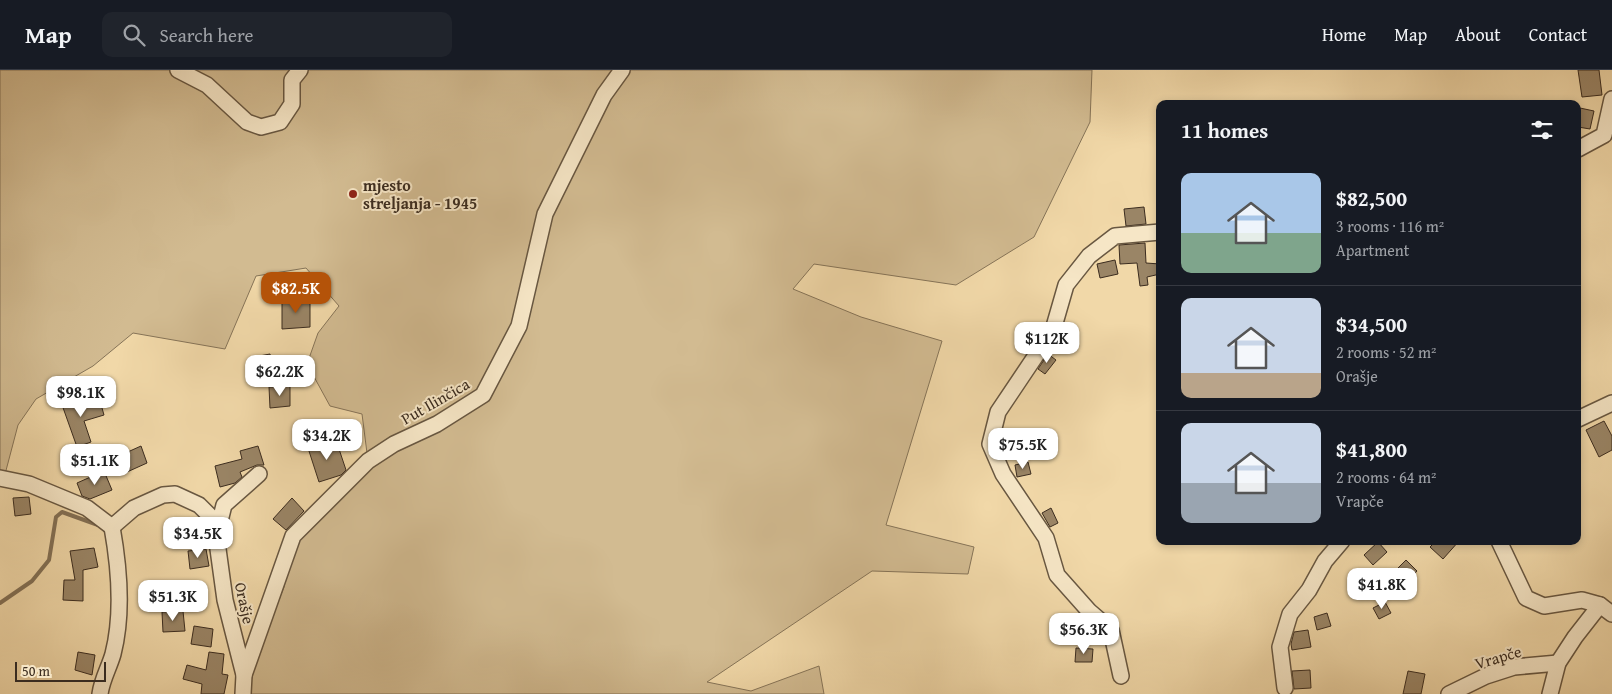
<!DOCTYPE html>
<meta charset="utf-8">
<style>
body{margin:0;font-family:"Gentium Book Plus",serif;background:#20242c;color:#f1f3f6;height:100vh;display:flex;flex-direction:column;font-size:19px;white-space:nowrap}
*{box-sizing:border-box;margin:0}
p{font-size:16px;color:#9ea1a6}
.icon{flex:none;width:28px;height:28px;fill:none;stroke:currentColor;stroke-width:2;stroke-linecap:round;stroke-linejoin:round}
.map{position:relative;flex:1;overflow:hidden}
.panel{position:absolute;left:1156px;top:30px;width:425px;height:445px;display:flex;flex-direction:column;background:#171b24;border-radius:10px;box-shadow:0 2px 8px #0003}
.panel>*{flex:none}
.scale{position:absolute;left:15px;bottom:12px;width:91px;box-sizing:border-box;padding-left:5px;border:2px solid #3b2c1f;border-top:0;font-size:14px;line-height:18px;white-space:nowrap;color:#3b2c1f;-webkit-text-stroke:4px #f6e6c6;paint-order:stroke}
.price{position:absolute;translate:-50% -42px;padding:0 11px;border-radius:10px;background:#fff;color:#222;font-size:16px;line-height:32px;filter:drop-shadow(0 1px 2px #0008)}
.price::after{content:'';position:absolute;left:50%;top:30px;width:15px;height:11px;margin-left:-8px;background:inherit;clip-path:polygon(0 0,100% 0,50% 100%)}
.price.active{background:#b45309;color:#fff}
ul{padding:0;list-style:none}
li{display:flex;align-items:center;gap:15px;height:125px;padding:0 25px}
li+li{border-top:1px solid #363941}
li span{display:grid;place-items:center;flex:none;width:140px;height:100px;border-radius:10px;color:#555}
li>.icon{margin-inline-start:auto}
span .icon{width:60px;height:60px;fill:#fffc;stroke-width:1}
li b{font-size:21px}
h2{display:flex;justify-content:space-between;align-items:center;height:60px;padding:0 25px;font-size:21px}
header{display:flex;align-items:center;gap:30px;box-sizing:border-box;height:70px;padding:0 25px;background:#171b24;border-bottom:1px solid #363941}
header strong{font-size:24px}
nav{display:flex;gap:28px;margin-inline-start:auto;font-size:18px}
.search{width:350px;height:45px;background:#20242c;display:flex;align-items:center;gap:12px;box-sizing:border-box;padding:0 18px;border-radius:10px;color:#9ea1a6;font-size:19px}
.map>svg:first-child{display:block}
</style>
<header>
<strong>Map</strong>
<div class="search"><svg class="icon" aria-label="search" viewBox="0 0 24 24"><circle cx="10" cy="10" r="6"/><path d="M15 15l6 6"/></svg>Search here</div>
<nav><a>Home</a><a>Map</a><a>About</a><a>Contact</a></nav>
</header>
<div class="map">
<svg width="1612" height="624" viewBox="0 0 1612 624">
<rect width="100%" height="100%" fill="#f1d8a8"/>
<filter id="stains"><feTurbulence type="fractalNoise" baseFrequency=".004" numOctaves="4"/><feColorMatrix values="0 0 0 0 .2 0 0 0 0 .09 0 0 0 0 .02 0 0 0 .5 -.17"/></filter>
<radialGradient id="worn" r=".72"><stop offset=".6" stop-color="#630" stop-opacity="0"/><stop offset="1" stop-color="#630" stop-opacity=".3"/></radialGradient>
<polygon fill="#d2bb91" stroke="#867458" points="0,0 1092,0 1090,52 1034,167 956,215 814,194 793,219 861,247 942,271 886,455 974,477 968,504 872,501 707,612 751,621 819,596 824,624 244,624 248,605 284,517 293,466 368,391 362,344 330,336 307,294 318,263 339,236 306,198 256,206 225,279 133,263 93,296 36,329 18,355 4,408 0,408"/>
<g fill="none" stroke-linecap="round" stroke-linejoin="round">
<polyline stroke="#837055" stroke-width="4" points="0,533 32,511 49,490 56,447 62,442 98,455"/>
</g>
<g fill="#9a8566" stroke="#3b2c1f">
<polygon points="1578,0 1599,0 1602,25 1582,27"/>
<polygon points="1580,38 1594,41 1590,59 1578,57"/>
<polygon points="1144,137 1146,154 1126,156 1124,139"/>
<polygon points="1145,173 1146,193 1160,194 1160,204 1147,207 1148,215 1140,216 1137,193 1120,194 1119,175"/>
<polygon points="1115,190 1118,204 1100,208 1097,194"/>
<polygon points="310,230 310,257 282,259 282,231"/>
<polygon points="270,284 275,308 259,311 254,287"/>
<polygon points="1048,284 1056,290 1045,304 1038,299"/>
<polygon points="290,316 290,336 270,338 269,317"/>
<polygon points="80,326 83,336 100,331 104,345 84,351 91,372 77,377 61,332"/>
<polygon points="1604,351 1612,366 1612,380 1599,387 1586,360"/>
<polygon points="336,370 346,400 341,405 319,412 308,378"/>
<polygon points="141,376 147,393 127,402 121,385"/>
<polygon points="258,376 264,395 257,395 240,402 242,407 235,413 220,417 215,396 242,389 240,381"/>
<polygon points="1028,392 1031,404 1017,407 1015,395"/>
<polygon points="104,401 112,420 90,429 82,426 77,413"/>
<polygon points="29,427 31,444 15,446 13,428"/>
<polygon points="292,428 304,441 286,460 273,449"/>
<polygon points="1051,438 1058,453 1050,457 1042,443"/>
<polygon points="1436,471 1459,471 1443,489 1430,477"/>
<polygon points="1378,472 1387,482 1373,495 1364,485"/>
<polygon points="94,478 98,497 83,500 83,531 63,530 64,510 75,510 70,481"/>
<polygon points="206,479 209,496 190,499 188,481"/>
<polygon points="1406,490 1417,501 1402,517 1390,506"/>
<polygon points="1385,532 1391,543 1379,549 1373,538"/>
<polygon points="183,541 185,561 163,562 162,542"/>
<polygon points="1327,543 1331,556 1317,560 1314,547"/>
<polygon points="194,556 213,559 211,577 191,574"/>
<polygon points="1308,560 1311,577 1292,580 1291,574 1294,562"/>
<polygon points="1076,578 1093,579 1092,592 1075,592"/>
<polygon points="78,582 95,585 92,605 75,600"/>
<polygon points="209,582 224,584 222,604 228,605 224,624 201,624 202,614 183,609 187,595 206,600"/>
<polygon points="1310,600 1311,618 1294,619 1292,601"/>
<polygon points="1408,601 1425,604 1421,624 1403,624"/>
</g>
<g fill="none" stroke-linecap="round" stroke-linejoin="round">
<g stroke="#685741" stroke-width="18">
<g id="minor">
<polyline points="178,0 207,15 247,52 261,57 280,52 292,34 292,10 300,0"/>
<polyline points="1578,79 1604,65 1612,29"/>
<polyline points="1578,349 1612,333"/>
<polyline points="0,408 29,414 87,438 112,457 134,438 163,425 175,424 199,435 214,450 225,530 244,605 243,624"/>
<polyline points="217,463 224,435 259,404"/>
<polyline points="1499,471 1526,528 1544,536 1582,530 1600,535 1612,544"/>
<polyline points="244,605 293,466 368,391 394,374 437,354 483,325 519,256 545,144 604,25 622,0"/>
<polyline points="1121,606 1111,560 1089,541 1057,505 1046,468 1003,404 990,374 998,342 1053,260 1066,215 1089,186 1115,166 1160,162"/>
<polyline points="1285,618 1280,577 1290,544 1309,520 1325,491 1342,471"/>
<path d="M 100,624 C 102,609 109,598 113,584 C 123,545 119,496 112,457"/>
<polyline points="1449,624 1486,606 1514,597 1558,593"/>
<polyline points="1550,624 1558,593 1575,567 1600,535"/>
</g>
</g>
<use href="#minor" stroke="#f6e6c6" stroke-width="15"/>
</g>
<circle fill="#8f2418" stroke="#f6e6c6" stroke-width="2" cx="353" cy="124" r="5"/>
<g text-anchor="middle" stroke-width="4" stroke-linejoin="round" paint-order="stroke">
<g font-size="16" font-weight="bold" fill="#3b2c1f" stroke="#f6e6c6" text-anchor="start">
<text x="363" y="121">mjesto<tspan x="363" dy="18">streljanja - 1945</tspan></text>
</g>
<g font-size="16" fill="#3b2c1f" stroke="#f6e6c6">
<text transform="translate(435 331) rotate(-30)" y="6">Put Ilinčica</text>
<text transform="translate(245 533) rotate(78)" y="6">Orašje</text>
<text transform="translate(1498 587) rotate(-16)" y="6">Vrapče</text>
</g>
</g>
<rect width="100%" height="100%" filter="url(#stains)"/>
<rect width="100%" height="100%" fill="url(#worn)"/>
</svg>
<div class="scale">50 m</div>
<b class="price active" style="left:296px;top:244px">$82.5K</b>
<b class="price" style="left:1047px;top:294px">$112K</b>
<b class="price" style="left:280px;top:327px">$62.2K</b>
<b class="price" style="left:81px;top:348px">$98.1K</b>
<b class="price" style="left:327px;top:391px">$34.2K</b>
<b class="price" style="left:1023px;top:400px">$75.5K</b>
<b class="price" style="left:95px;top:416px">$51.1K</b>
<b class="price" style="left:198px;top:489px">$34.5K</b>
<b class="price" style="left:1382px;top:540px">$41.8K</b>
<b class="price" style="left:173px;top:552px">$51.3K</b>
<b class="price" style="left:1084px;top:585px">$56.3K</b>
<section class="panel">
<h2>11 homes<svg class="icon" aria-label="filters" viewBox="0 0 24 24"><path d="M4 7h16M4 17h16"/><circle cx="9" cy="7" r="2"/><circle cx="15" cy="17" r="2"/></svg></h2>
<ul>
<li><span style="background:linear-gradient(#a9c7e8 60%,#7fa58c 0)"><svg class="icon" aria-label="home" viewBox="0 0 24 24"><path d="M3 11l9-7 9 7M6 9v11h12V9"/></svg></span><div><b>$82,500</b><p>3 rooms · 116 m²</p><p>Apartment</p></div></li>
<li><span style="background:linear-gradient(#c9d6e8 75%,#b9a48a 0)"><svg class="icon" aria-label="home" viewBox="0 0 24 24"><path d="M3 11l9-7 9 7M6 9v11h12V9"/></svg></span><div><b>$34,500</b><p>2 rooms · 52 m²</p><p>Orašje</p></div></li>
<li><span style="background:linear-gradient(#c9d6e8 60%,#9aa5b1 0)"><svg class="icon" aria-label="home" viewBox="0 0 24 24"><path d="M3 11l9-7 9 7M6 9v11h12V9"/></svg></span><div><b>$41,800</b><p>2 rooms · 64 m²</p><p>Vrapče</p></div></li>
</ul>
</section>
</div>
